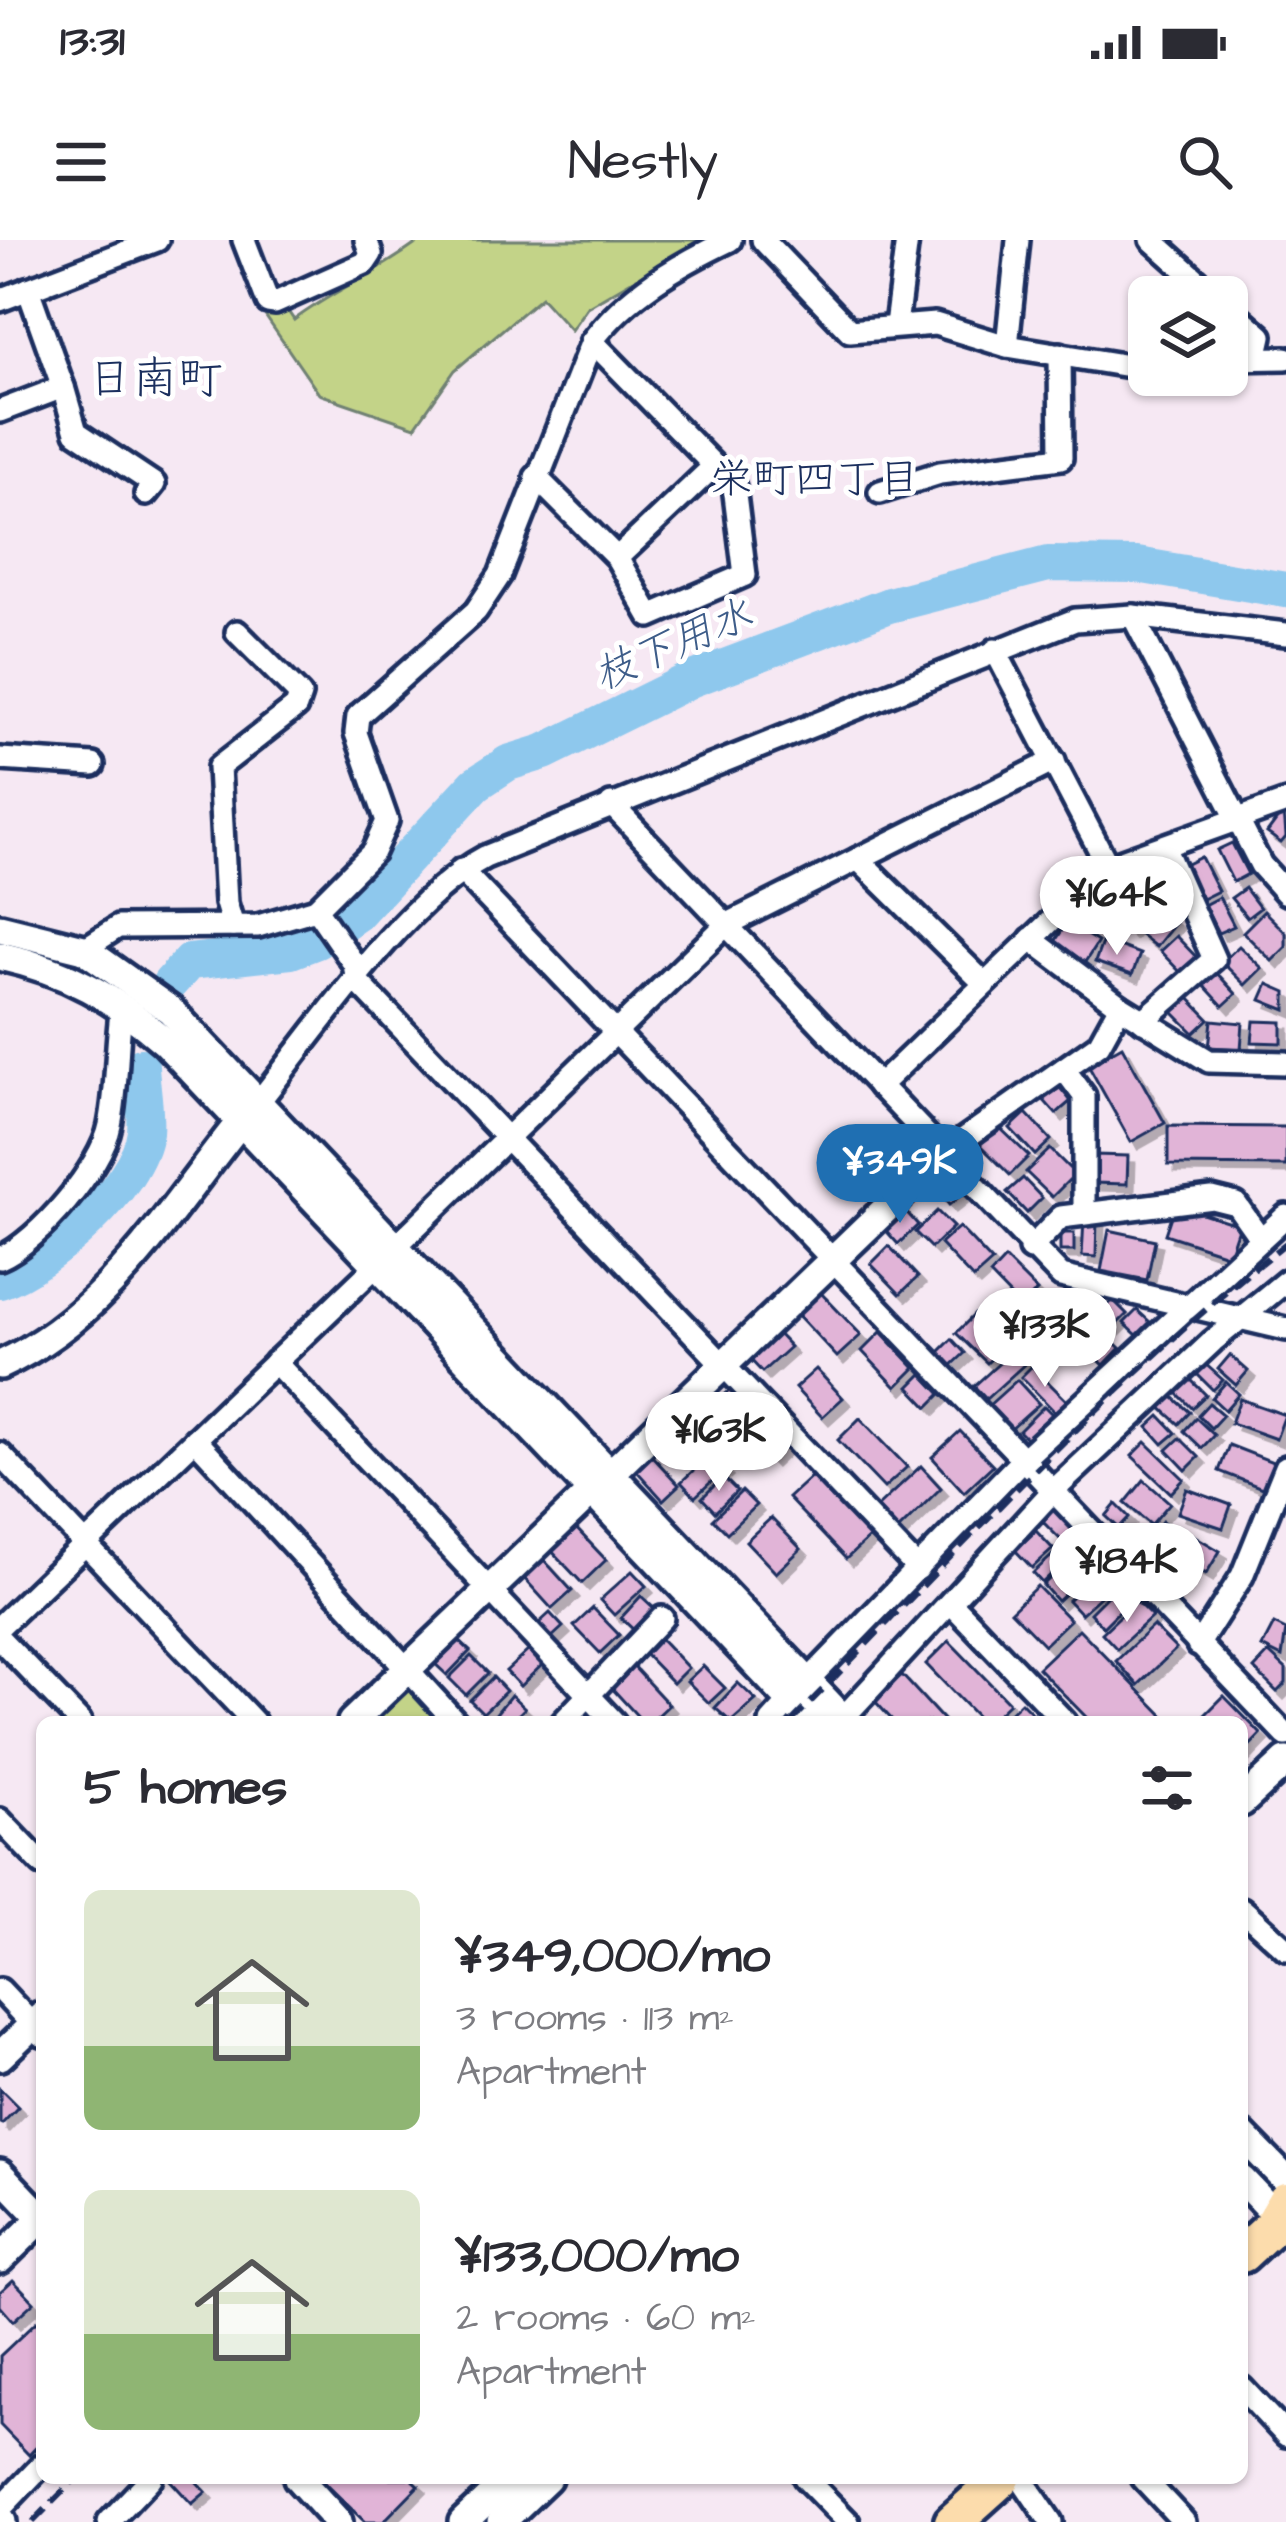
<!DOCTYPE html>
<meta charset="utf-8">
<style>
body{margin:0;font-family:"Architects Daughter","Klee One",sans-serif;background:#f2f2f3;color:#2b2b33;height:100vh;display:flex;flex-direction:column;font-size:45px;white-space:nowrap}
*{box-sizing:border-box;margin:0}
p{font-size:39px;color:#7c7c81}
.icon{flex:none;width:66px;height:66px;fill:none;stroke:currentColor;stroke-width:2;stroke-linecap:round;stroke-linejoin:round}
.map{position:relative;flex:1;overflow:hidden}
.side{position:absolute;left:36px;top:1476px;width:1212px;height:768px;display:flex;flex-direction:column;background:#fff;border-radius:18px;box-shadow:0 3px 9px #0004}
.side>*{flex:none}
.fabs{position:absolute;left:1128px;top:36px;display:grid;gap:24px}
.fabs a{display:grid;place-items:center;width:120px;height:120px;border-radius:18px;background:#fff;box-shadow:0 3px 9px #0004;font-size:60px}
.price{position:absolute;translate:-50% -102px;padding:0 27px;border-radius:42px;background:#fff;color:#222;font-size:39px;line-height:78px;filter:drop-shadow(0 3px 6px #0008)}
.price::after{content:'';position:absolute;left:50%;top:72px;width:36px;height:27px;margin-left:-18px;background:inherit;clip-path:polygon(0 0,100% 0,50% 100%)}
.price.selected{background:#1f6fb2;color:#fff}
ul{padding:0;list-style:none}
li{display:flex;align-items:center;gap:36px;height:300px;padding:0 48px}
li span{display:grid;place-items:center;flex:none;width:336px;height:240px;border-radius:18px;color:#555}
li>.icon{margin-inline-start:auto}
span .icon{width:144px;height:144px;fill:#fffc;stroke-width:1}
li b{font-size:51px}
h2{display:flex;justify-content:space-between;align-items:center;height:144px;padding:0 48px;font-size:51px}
.status{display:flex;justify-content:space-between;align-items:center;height:84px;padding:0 60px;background:#fff;direction:ltr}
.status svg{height:33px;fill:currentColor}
header{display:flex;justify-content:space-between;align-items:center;height:156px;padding:0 48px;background:#fff;font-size:54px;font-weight:600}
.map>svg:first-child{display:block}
</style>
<div class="status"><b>13:31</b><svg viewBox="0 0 49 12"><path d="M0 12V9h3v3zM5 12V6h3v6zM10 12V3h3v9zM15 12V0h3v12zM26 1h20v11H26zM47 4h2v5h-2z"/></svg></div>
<header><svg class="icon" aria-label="menu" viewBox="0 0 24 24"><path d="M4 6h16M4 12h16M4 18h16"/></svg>Nestly<svg class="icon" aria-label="search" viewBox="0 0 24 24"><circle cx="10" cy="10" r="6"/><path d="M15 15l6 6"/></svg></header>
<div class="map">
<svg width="1286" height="2282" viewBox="0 0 1286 2282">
<defs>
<filter id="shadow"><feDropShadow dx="7" dy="7" stdDeviation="0" flood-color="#0004"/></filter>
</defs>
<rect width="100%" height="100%" fill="#f6e8f3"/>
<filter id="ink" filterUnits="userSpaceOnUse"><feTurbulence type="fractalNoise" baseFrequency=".00833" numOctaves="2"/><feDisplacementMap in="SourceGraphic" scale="24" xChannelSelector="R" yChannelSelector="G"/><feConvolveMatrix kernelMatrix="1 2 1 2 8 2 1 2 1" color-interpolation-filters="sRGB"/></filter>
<g filter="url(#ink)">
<g fill="#c3d388" stroke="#6f8173" stroke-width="3">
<path d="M 421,0 L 702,0 L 587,67 L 571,90 L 541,57 L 455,130 L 415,187 L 319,154 L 264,74 L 285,67 L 294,80 C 335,49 380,32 421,0 Z"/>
<polygon points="406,1442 447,1482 364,1482"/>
</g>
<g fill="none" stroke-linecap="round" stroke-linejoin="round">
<g stroke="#8ec8ed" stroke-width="36">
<polyline points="170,743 189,722 291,711 317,701 356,674 476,544 508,523 544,512 690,440 889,365 1048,324 1137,325 1286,350"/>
<path d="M 0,1041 C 49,1024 138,946 145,892 C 147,871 142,847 141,826"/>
</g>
</g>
<g fill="#e1b4d7" stroke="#1b2f5e" stroke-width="3" filter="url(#shadow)">
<polygon points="1284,570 1286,597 1281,603 1267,593"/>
<polygon points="1232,603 1248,634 1233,642 1217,610"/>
<polygon points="1201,617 1218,651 1202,659 1185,625"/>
<polygon points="1148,628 1163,656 1145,666 1130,638"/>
<polygon points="1111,645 1143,676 1128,692 1096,661"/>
<polygon points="1245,648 1260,668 1247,678 1231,658"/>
<polygon points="1219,657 1234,686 1218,693 1204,665"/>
<polygon points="1159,669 1176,682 1156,707 1139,694"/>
<polygon points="1264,671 1286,693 1286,707 1272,721 1243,692"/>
<polygon points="1067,683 1098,702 1085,722 1054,703"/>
<polygon points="1176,696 1199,720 1183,735 1160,711"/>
<polygon points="1103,700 1140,714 1132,735 1095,722"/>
<polygon points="1239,706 1262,728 1245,745 1222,722"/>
<polygon points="1214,730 1236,754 1223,766 1201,742"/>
<polygon points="1268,744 1286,752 1286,770 1261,760"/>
<polygon points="1187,756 1209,779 1194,793 1172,771"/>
<polygon points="1212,780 1243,783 1241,809 1209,807"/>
<polygon points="1254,781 1282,782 1282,803 1252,802"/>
<polygon points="1122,806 1165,883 1131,902 1088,825"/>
<polygon points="1055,842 1071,861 1056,874 1039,855"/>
<polygon points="1026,873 1051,900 1035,915 1010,888"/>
<polygon points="998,886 1029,916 1010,935 980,905"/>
<polygon points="1168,886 1286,887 1286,926 1168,925"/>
<polygon points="1050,909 1075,934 1052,957 1026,932"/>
<polygon points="1094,915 1128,916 1127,944 1093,943"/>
<polygon points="944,936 961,955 949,965 933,946"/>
<polygon points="1023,938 1042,958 1027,973 1007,952"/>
<polygon points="1175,964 1239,985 1229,1015 1165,994"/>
<polygon points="902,967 918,985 898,1004 882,986"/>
<polygon points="937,971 953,987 931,1008 915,992"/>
<polygon points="1084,979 1097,979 1096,1017 1082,1016"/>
<polygon points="959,987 992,1022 973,1039 940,1004"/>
<polygon points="1109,990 1155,1000 1147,1040 1101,1031"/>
<rect x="1060" y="993" width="14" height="18"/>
<polygon points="889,1006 918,1037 900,1054 871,1024"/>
<polygon points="1005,1019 1037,1051 1021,1067 990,1035"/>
<polygon points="820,1052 861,1095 837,1117 796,1073"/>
<polygon points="1040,1058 1066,1085 1051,1100 1025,1073"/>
<polygon points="1113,1060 1127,1074 1113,1088 1099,1074"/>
<polygon points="1137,1070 1150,1082 1137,1095 1124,1083"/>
<polygon points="975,1074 1006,1104 987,1123 956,1093"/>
<polygon points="1090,1079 1120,1108 1104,1125 1074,1096"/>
<polygon points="776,1092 790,1107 762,1132 748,1117"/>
<polygon points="881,1092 915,1128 896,1147 862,1111"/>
<polygon points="952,1099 965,1113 951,1126 938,1113"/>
<polygon points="1015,1109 1027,1122 986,1159 974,1146"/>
<polygon points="1230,1115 1248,1131 1236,1145 1218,1129"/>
<polygon points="1202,1121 1223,1140 1213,1150 1193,1130"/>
<polygon points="1032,1126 1069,1163 1057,1174 1021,1137"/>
<polygon points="816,1129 843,1158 822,1177 795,1148"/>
<polygon points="922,1134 941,1154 928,1167 909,1147"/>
<polygon points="1186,1135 1206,1155 1192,1168 1173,1149"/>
<polygon points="1017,1140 1039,1164 1009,1191 987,1167"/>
<polygon points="1226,1142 1239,1154 1225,1170 1212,1158"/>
<polygon points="733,1147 787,1203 769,1220 715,1164"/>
<polygon points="1166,1151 1190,1172 1179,1184 1156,1163"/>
<polygon points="1240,1159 1285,1175 1276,1199 1231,1183"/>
<polygon points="1209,1163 1223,1175 1211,1188 1198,1175"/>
<polygon points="1044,1166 1054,1176 1029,1201 1019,1191"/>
<polygon points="1160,1176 1176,1193 1163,1204 1148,1187"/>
<polygon points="860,1178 907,1227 884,1248 838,1200"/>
<polygon points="1196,1178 1214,1195 1202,1208 1184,1191"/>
<polygon points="960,1191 993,1225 964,1252 932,1217"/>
<polygon points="1180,1198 1199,1217 1186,1230 1167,1210"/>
<polygon points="1146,1202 1184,1239 1171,1253 1132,1216"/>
<polygon points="1229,1205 1273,1222 1262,1248 1219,1231"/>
<polygon points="711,1214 725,1229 695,1257 681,1242"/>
<polygon points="651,1215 679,1245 663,1260 635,1229"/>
<polygon points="921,1226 941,1248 898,1290 877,1267"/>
<polygon points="814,1234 872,1295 846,1319 788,1258"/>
<polygon points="723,1237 737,1251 715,1272 702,1258"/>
<polygon points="1144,1240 1170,1263 1151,1285 1125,1263"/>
<polygon points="1187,1249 1231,1265 1223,1288 1178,1273"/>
<polygon points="742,1251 756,1265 727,1293 713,1279"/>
<polygon points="1055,1263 1077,1287 1062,1301 1039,1278"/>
<polygon points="1116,1264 1129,1277 1119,1288 1106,1276"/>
<polygon points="771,1278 801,1309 776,1333 746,1301"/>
<polygon points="1162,1281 1185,1297 1169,1320 1146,1304"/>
<polygon points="572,1284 606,1320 582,1343 548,1307"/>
<polygon points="1081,1290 1107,1320 1086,1338 1060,1308"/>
<polygon points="1036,1291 1053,1309 1032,1328 1015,1310"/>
<polygon points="1193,1295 1220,1311 1206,1334 1179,1318"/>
<polygon points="1056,1312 1065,1321 1042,1343 1033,1333"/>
<polygon points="544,1320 572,1351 552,1369 524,1338"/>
<polygon points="1066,1323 1081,1339 1057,1361 1043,1345"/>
<polygon points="632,1331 646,1346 614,1375 600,1360"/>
<polygon points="1089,1341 1102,1355 1081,1374 1068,1360"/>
<polygon points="1037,1346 1070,1380 1044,1405 1011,1371"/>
<polygon points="1117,1346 1130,1360 1103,1387 1090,1373"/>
<polygon points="641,1356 655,1369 635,1391 621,1378"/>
<polygon points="1136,1361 1152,1377 1117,1409 1102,1393"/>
<polygon points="593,1368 619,1395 600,1413 574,1386"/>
<polygon points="550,1373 563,1387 551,1398 538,1384"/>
<polygon points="1274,1384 1286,1390 1282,1417 1262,1407"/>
<polygon points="1153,1386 1176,1409 1138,1445 1116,1421"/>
<polygon points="1079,1389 1163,1475 1156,1482 1091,1482 1038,1428"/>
<polygon points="454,1396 470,1411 447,1435 431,1420"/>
<polygon points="659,1397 688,1428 673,1443 643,1412"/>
<polygon points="949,1401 1009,1463 989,1482 982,1482 926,1424"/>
<polygon points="529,1410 543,1424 520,1446 506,1431"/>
<polygon points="1269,1413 1286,1429 1286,1443 1277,1452 1254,1429"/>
<polygon points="471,1416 488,1433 466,1455 449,1438"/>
<polygon points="631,1424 669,1465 651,1482 643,1482 609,1445"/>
<polygon points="703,1426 725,1448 709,1463 687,1441"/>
<polygon points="902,1435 945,1482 894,1482 874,1460"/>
<polygon points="493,1437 506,1451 483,1473 470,1460"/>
<polygon points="738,1443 756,1460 731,1482 715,1468"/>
<polygon points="511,1455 525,1468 511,1482 489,1482"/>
<polygon points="1224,1456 1261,1494 1242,1514 1242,1482 1198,1482"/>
<polygon points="1021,1462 1041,1482 1000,1482"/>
<polygon points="0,1849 18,1867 2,1884 0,1883"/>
<polygon points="13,2040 34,2062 13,2081 0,2066 0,2052"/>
<polygon points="36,2082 42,2089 42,2201 29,2215 0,2185 0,2116"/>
<polygon points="168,2238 193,2238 206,2252 192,2264"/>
<polygon points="320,2238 411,2238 419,2245 383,2282 365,2282"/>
</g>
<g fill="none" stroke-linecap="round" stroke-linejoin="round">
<g stroke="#1b2f5e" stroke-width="30">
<g id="minor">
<polyline points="244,0 268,62 275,63 365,23 371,14 366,0"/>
<path d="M 730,0 C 678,25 627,54 592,101 L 500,335 L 476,371 L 358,476 L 356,493 L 387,581 L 373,612 L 316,669 L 354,724 L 357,741 L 918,1329"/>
<polyline points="763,0 850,91 935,84 1007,106 1123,125 1149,124"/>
<polyline points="1152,0 1216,57"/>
<polyline points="0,60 157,0"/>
<polyline points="1227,66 1261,96 1256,118"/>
<polyline points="896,85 907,0"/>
<polyline points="1007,106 1018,0"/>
<polyline points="1227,119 1286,118"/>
<polyline points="63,147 76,192 154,244 146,254"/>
<polyline points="0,171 63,147 28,49"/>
<polyline points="536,237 617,318 650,376 745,335 734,246 592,101"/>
<polyline points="880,252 940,233 1061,218 1060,114"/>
<polyline points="617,318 714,226"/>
<polyline points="1133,376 1261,625 1286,653"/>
<polyline points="995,410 1108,626"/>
<polyline points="0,519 93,525"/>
<polyline points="611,564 1061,1036 1286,1089"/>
<polyline points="858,619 984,743"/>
<polyline points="461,630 1286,1495"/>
<polyline points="233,686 226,663 219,527 296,467 300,455 237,392"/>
<polyline points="1031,699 1120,766 1209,821 1286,823"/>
<polyline points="84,709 118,687 258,686 316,669"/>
<polyline points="1143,781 1214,719 1165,609"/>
<polyline points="1064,829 1084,856 1084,972"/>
<polyline points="879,846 1108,626 1286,562"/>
<path d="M 257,864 C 317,789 403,661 485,617 L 1075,380 L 1133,376 L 1286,394"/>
<polyline points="944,913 1099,804 1120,766"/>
<polyline points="395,1007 726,685 1054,521"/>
<polyline points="1030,1009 1061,977 1212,958 1236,964 1260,998"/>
<path d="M 0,1018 C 38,1002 102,927 110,885 C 118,846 116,805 122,765"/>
<polyline points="275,1122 614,1482"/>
<polyline points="195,1199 456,1482"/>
<polyline points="0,1214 254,1482"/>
<polyline points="953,1365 1065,1482"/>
<polyline points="0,1386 376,1026"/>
<polyline points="0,1399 80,1482"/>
<polyline points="1198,1405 1242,1336 1286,1227"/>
<polyline points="808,1441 1021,1221 1286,976"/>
<polyline points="842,1479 1051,1253 1213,1101 1286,1041"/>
<polyline points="563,1482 662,1378"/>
<polyline points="771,1482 790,1461"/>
<polyline points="0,1580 42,1624"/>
<polyline points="1242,1669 1286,1709"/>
<polyline points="0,1750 42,1795"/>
<polyline points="1242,2148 1286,2195"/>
<polyline points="805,2238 848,2282"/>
<polyline points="1021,2238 1051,2282"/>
<polyline points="1143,2238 1184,2282"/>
<polyline points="0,2269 42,2225"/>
<polyline points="109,2282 151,2238"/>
</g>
</g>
<g stroke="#1b2f5e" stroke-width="36">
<g id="tertiary">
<polyline points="0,688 84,709 170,770 846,1482"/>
<path d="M 0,716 C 68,731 113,757 165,802 L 811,1482"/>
<path d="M 0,1125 C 107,1077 170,969 241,881"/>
<polyline points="352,1482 944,913"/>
<polyline points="1242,1562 1286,1521"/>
<polyline points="0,1816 42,1776"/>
<polyline points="1242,1895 1286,1940"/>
<polyline points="0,1934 42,1978 0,2019"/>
<polyline points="1242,1940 1286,1986"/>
<polyline points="298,2238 338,2282"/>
<polyline points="0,2280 2,2282"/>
<polyline points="463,2282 510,2238"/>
<polyline points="501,2282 547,2238"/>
</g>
</g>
<g stroke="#1b2f5e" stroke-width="45">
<g id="trunk">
<polyline points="1242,2014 1270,1988 1286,1961"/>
<polyline points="953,2282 1002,2238"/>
</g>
</g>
<use href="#minor" stroke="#fff" stroke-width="21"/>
<use href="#tertiary" stroke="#fff" stroke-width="27"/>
<use href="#trunk" stroke="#fcdcac" stroke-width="36"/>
<g stroke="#1b2f5e" stroke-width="6" stroke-dasharray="18 9" stroke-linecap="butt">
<path d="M 791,1482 C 952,1318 1105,1146 1286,1003"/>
<polyline points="33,2282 76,2238"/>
</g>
</g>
</g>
<g text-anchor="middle" stroke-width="10" stroke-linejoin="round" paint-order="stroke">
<g font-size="42" fill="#1b2f5e" stroke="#fff">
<text x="815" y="252">栄町四丁目</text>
</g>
<g font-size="42" font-style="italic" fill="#3e5d89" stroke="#fff">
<text transform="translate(672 403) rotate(-23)" y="15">枝下用水</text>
</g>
<g font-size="45" fill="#1b2f5e" stroke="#fff">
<text x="155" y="153">日南町</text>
</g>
</g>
</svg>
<div class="fabs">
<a><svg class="icon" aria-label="layers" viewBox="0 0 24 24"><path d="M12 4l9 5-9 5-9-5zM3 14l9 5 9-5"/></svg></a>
</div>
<b class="price" style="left:1117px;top:718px">¥164K</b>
<b class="price selected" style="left:900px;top:986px">¥349K</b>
<b class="price" style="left:1045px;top:1150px">¥133K</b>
<b class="price" style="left:719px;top:1254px">¥163K</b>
<b class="price" style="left:1127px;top:1385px">¥184K</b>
<section class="side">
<h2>5 homes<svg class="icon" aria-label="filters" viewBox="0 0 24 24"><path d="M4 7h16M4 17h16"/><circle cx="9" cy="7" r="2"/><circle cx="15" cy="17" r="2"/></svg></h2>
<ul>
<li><span style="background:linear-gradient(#dfe7d0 65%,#8fb573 0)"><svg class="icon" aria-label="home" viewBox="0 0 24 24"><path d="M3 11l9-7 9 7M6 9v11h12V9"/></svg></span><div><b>¥349,000/mo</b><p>3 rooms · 113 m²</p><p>Apartment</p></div></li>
<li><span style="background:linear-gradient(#dfe7d0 60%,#8fb573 0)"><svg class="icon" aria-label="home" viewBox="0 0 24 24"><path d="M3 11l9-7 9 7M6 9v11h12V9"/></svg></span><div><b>¥133,000/mo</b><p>2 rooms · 60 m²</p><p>Apartment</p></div></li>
</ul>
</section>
</div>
